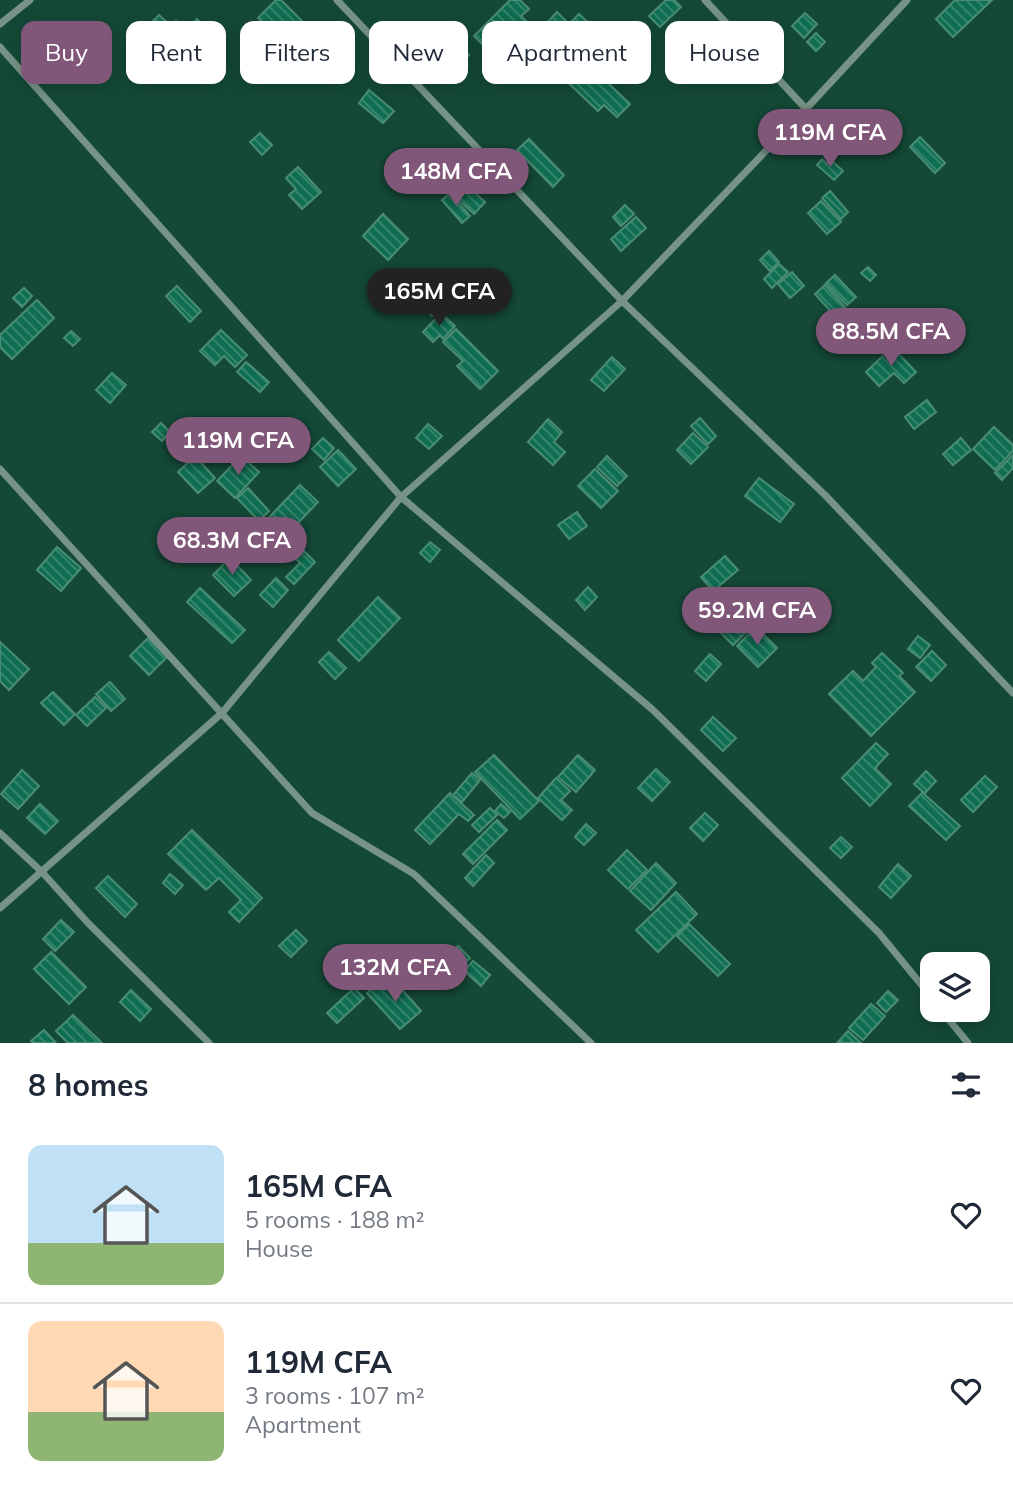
<!DOCTYPE html>
<meta charset="utf-8">
<style>
body{margin:0;font-family:Mulish,sans-serif;background:#f2f2f3;color:#1f2937;height:100vh;display:flex;flex-direction:column;font-size:26px;white-space:nowrap}
*{box-sizing:border-box;margin:0}
p{font-size:23px;color:#747a83}
.icon{flex:none;width:38px;height:38px;fill:none;stroke:currentColor;stroke-width:2;stroke-linecap:round;stroke-linejoin:round}
.map{position:relative;height:1043px;overflow:hidden}
.details{display:flex;flex-direction:column;background:#fff;flex:1}
.details>*{flex:none}
.banner{position:absolute;left:21px;top:21px;width:971px;height:63px;display:flex;gap:14px}
.controls{position:absolute;left:920px;top:952px;display:grid;gap:14px}
.controls a{display:grid;place-items:center;width:70px;height:70px;border-radius:14px;background:#fff;box-shadow:0 4px 18px #0003;font-size:35px}
.price{position:absolute;translate:-50% -60px;padding:0 16px;border-radius:24px;background:#815779;color:#fff;font-size:23px;line-height:46px;filter:drop-shadow(0 2px 4px #0008)}
.price::after{content:'';position:absolute;left:50%;top:42px;width:21px;height:16px;margin-left:-10px;background:inherit;clip-path:polygon(0 0,100% 0,50% 100%)}
.price.selected{background:#222;color:#fff}
ul{padding:0;list-style:none}
li{display:flex;align-items:center;gap:21px;height:175px;padding:0 28px}
li+li{border-top:2px solid #e0e1e3}
li span{display:grid;place-items:center;flex:none;width:196px;height:140px;border-radius:14px;color:#555}
li>.icon{margin-inline-start:auto}
span .icon{width:84px;height:84px;fill:#fffc;stroke-width:1}
li b{font-size:30px}
h2{display:flex;justify-content:space-between;align-items:center;height:84px;padding:0 28px;font-size:30px}
.chip{padding:0 24px;border-radius:14px;background:#fff;box-shadow:0 4px 18px #0003;font-size:24px;line-height:63px}
.chip.selected{background:#815779;color:#fff}
.map>svg:first-child{display:block}
</style>
<div class="map">
<svg width="1013" height="1043" viewBox="0 0 1013 1043">
<defs>
<pattern id="building-back-hatch" width="6" height="6" patternUnits="userSpaceOnUse" patternTransform="scale(1.75)"><rect width="6" height="6" fill="#0f6e52"/><path d="M-1 5l2 2M0 0l6 6M5-1l2 2" fill="none" stroke="#3b8972"/></pattern>
</defs>
<rect width="100%" height="100%" fill="#144937"/>
<g fill="url(#building-back-hatch)" stroke="#498d73" stroke-width="2">
<polygon points="276,0 281,0 303,22 282,42 258,18"/>
<polygon points="510,0 520,0 529,9 521,16 532,27 498,60 474,36"/>
<polygon points="666,0 674,0 681,7 660,27 649,16"/>
<polygon points="955,0 992,0 953,37 936,19"/>
<polygon points="557,12 569,24 579,14 605,39 584,60 630,104 617,117 604,105 598,111 541,57 559,39 545,25"/>
<polygon points="805,13 817,24 804,38 792,26"/>
<polygon points="159,15 171,26 176,21 185,31 197,19 209,31 183,56 151,23"/>
<polygon points="430,33 439,41 425,56 413,44 419,37 423,41"/>
<polygon points="816,33 825,42 816,51 807,42"/>
<polygon points="459,46 469,55 449,78 428,60 440,47 451,56"/>
<polygon points="369,90 394,111 383,123 359,103"/>
<polygon points="260,133 272,145 262,155 250,142"/>
<polygon points="920,137 945,163 935,173 910,147"/>
<polygon points="529,139 564,175 553,187 517,150"/>
<polygon points="822,159 827,164 831,160 843,171 834,180 817,165"/>
<polygon points="298,167 321,192 302,209 289,195 296,189 286,178"/>
<polygon points="462,181 485,202 474,214 451,193"/>
<polygon points="830,191 848,212 841,219 822,198"/>
<polygon points="450,193 470,216 462,223 442,200"/>
<polygon points="821,201 841,222 827,234 808,213"/>
<polygon points="625,205 634,214 621,226 613,217"/>
<polygon points="383,214 408,239 388,260 363,236"/>
<polygon points="636,217 646,228 621,251 611,239"/>
<polygon points="769,251 779,262 770,271 760,260"/>
<polygon points="779,264 788,272 772,288 764,279"/>
<polygon points="868,267 876,275 870,281 861,273"/>
<polygon points="792,272 804,286 790,298 778,284"/>
<polygon points="835,275 856,297 847,305 826,283"/>
<polygon points="825,285 845,307 835,316 815,294"/>
<polygon points="177,286 201,311 190,322 166,296"/>
<polygon points="24,288 32,296 22,307 13,298"/>
<polygon points="423,293 430,300 425,304 418,298"/>
<polygon points="37,300 54,318 12,359 0,347 0,335"/>
<polygon points="431,302 439,309 432,316 425,308"/>
<polygon points="441,313 455,326 443,339 440,335 433,342 423,332"/>
<polygon points="835,316 846,329 836,337 825,325"/>
<polygon points="456,329 498,371 480,389 457,366 463,361 443,342"/>
<polygon points="221,330 247,355 235,367 224,356 215,365 200,351"/>
<polygon points="71,331 80,339 73,346 64,338"/>
<polygon points="892,347 916,372 904,383 894,373 879,386 866,372"/>
<polygon points="612,357 625,369 604,391 591,380"/>
<polygon points="246,362 269,382 260,392 237,372"/>
<polygon points="112,373 126,385 110,403 96,390"/>
<polygon points="927,400 936,412 914,429 905,417"/>
<polygon points="700,418 716,436 708,444 691,426"/>
<polygon points="548,419 562,432 554,442 565,452 553,465 528,442"/>
<polygon points="185,420 196,430 185,442 174,432"/>
<polygon points="161,423 170,432 162,441 152,432"/>
<polygon points="428,424 442,436 429,449 416,438"/>
<polygon points="994,427 1013,445 1013,451 995,470 973,449"/>
<polygon points="693,433 708,447 691,464 677,450"/>
<polygon points="199,435 207,444 202,448 198,444 193,450 188,445"/>
<polygon points="323,438 334,448 324,460 312,449"/>
<polygon points="961,438 971,450 953,465 943,454"/>
<polygon points="338,450 356,469 338,486 320,467"/>
<polygon points="1013,455 1013,468 1002,480 995,473"/>
<polygon points="195,456 215,478 198,493 178,472"/>
<polygon points="241,456 259,472 235,498 217,481"/>
<polygon points="607,456 627,476 617,486 597,467"/>
<polygon points="595,469 618,491 601,508 578,486"/>
<polygon points="759,478 794,504 780,522 745,496"/>
<polygon points="300,485 318,502 277,545 259,528"/>
<polygon points="248,488 269,511 259,521 237,498"/>
<polygon points="577,512 587,526 569,539 558,525"/>
<polygon points="430,542 440,550 430,562 420,553"/>
<polygon points="296,543 315,562 294,584 286,577 300,563 288,551"/>
<polygon points="57,547 81,568 61,591 37,570"/>
<polygon points="725,556 738,570 713,591 701,577"/>
<polygon points="230,558 251,580 234,596 213,575"/>
<polygon points="276,578 288,590 273,607 260,595"/>
<polygon points="588,587 597,597 585,610 576,600"/>
<polygon points="200,588 245,630 232,643 187,602"/>
<polygon points="378,597 400,618 359,661 338,640"/>
<polygon points="733,603 754,624 733,645 712,624"/>
<polygon points="756,627 777,648 758,667 737,646"/>
<polygon points="918,636 930,645 920,658 908,649"/>
<polygon points="148,638 167,657 149,675 130,656"/>
<polygon points="0,642 29,669 9,690 0,681"/>
<polygon points="932,651 946,665 931,681 916,667"/>
<polygon points="329,652 346,668 335,679 319,662"/>
<polygon points="882,653 903,673 899,676 915,692 871,736 829,694 853,671 863,681 876,667 872,663"/>
<polygon points="710,654 721,664 706,681 695,671"/>
<polygon points="110,682 125,699 111,711 96,694"/>
<polygon points="53,692 75,714 64,725 41,703"/>
<polygon points="95,697 106,708 87,726 76,715"/>
<polygon points="713,717 736,738 723,751 701,730"/>
<polygon points="876,743 888,754 875,768 891,784 870,806 842,778"/>
<polygon points="494,755 539,801 520,819 475,772"/>
<polygon points="578,755 595,770 576,792 558,777"/>
<polygon points="656,769 670,782 652,801 638,788"/>
<polygon points="22,770 39,786 18,809 1,794"/>
<polygon points="926,771 936,781 924,794 960,826 946,840 909,806 923,792 914,784"/>
<polygon points="472,773 480,780 462,802 453,795"/>
<polygon points="985,776 997,787 973,812 961,800"/>
<polygon points="556,778 570,791 561,800 572,810 562,820 538,798"/>
<polygon points="450,793 474,815 468,821 459,814 430,844 415,830"/>
<polygon points="40,804 58,821 45,834 27,818"/>
<polygon points="501,804 510,812 504,818 495,811"/>
<polygon points="490,808 497,815 479,832 472,825"/>
<polygon points="705,813 718,825 703,841 690,828"/>
<polygon points="497,820 507,830 473,864 463,854"/>
<polygon points="586,824 596,833 584,845 575,837"/>
<polygon points="192,830 262,898 239,922 229,912 241,900 219,878 206,890 168,854"/>
<polygon points="841,837 852,847 841,858 830,848"/>
<polygon points="627,850 647,870 628,889 608,870"/>
<polygon points="486,855 494,863 473,886 465,878"/>
<polygon points="656,863 676,883 651,910 630,891"/>
<polygon points="898,864 911,876 891,898 879,887"/>
<polygon points="170,874 183,885 175,894 163,883"/>
<polygon points="108,876 137,904 125,917 96,888"/>
<polygon points="676,892 697,914 658,952 636,930"/>
<polygon points="61,920 74,932 55,951 43,939"/>
<polygon points="689,924 730,964 718,976 677,936"/>
<polygon points="296,930 307,941 291,957 279,946"/>
<polygon points="458,946 470,958 454,974 442,962"/>
<polygon points="51,952 86,987 69,1004 34,969"/>
<polygon points="473,961 490,975 481,986 464,971"/>
<polygon points="381,981 389,990 396,983 421,1011 400,1029 367,993"/>
<polygon points="354,988 364,998 337,1023 327,1013"/>
<polygon points="131,990 151,1009 140,1021 120,1002"/>
<polygon points="888,991 898,1000 886,1012 877,1003"/>
<polygon points="871,1004 885,1016 863,1040 849,1028"/>
<polygon points="73,1015 102,1043 68,1043 56,1031"/>
<polygon points="44,1030 56,1043 33,1043 31,1041"/>
<polygon points="848,1031 861,1043 837,1043"/>
</g>
<g fill="none" stroke-linecap="round" stroke-linejoin="round">
<g stroke="#779387" stroke-width="7">
<polyline points="337,0 622,301 825,495 1013,693"/>
<polyline points="705,0 806,109"/>
<polyline points="0,24 30,0"/>
<polyline points="0,47 401,497 653,710 879,933 933,999"/>
<polyline points="0,469 312,813 414,874 591,1043"/>
<polyline points="0,833 42,872 88,923 209,1043"/>
<polyline points="0,908 222,713 401,497 622,301 806,109 907,0"/>
<polyline points="941,1010 968,1043"/>
</g>
</g>
</svg>
<div class="controls">
<a><svg class="icon" aria-label="layers" viewBox="0 0 24 24"><path d="M12 4l9 5-9 5-9-5zM3 14l9 5 9-5"/></svg></a>
</div>
<b class="price" style="left:830px;top:169px">119M CFA</b>
<b class="price" style="left:456px;top:208px">148M CFA</b>
<b class="price selected" style="left:439px;top:328px">165M CFA</b>
<b class="price" style="left:891px;top:368px">88.5M CFA</b>
<b class="price" style="left:238px;top:477px">119M CFA</b>
<b class="price" style="left:232px;top:577px">68.3M CFA</b>
<b class="price" style="left:757px;top:647px">59.2M CFA</b>
<b class="price" style="left:395px;top:1004px">132M CFA</b>
<div class="banner">
<a class="chip selected">Buy</a>
<a class="chip">Rent</a>
<a class="chip">Filters</a>
<a class="chip">New</a>
<a class="chip">Apartment</a>
<a class="chip">House</a>
</div>
</div>
<section class="details">
<h2>8 homes<svg class="icon" aria-label="filters" viewBox="0 0 24 24"><path d="M4 7h16M4 17h16"/><circle cx="9" cy="7" r="2"/><circle cx="15" cy="17" r="2"/></svg></h2>
<ul>
<li><span style="background:linear-gradient(#bfe0f5 70%,#8fb573 0)"><svg class="icon" aria-label="home" viewBox="0 0 24 24"><path d="M3 11l9-7 9 7M6 9v11h12V9"/></svg></span><div><b>165M CFA</b><p>5 rooms · 188 m²</p><p>House</p></div><svg class="icon" aria-label="heart" viewBox="0 0 24 24"><path d="M12 20l-8-8c-3-5 5-10 8-4 3-6 11-1 8 4z"/></svg></li>
<li><span style="background:linear-gradient(#ffd9b3 65%,#8fb573 0)"><svg class="icon" aria-label="home" viewBox="0 0 24 24"><path d="M3 11l9-7 9 7M6 9v11h12V9"/></svg></span><div><b>119M CFA</b><p>3 rooms · 107 m²</p><p>Apartment</p></div><svg class="icon" aria-label="heart" viewBox="0 0 24 24"><path d="M12 20l-8-8c-3-5 5-10 8-4 3-6 11-1 8 4z"/></svg></li>
</ul>
</section>
